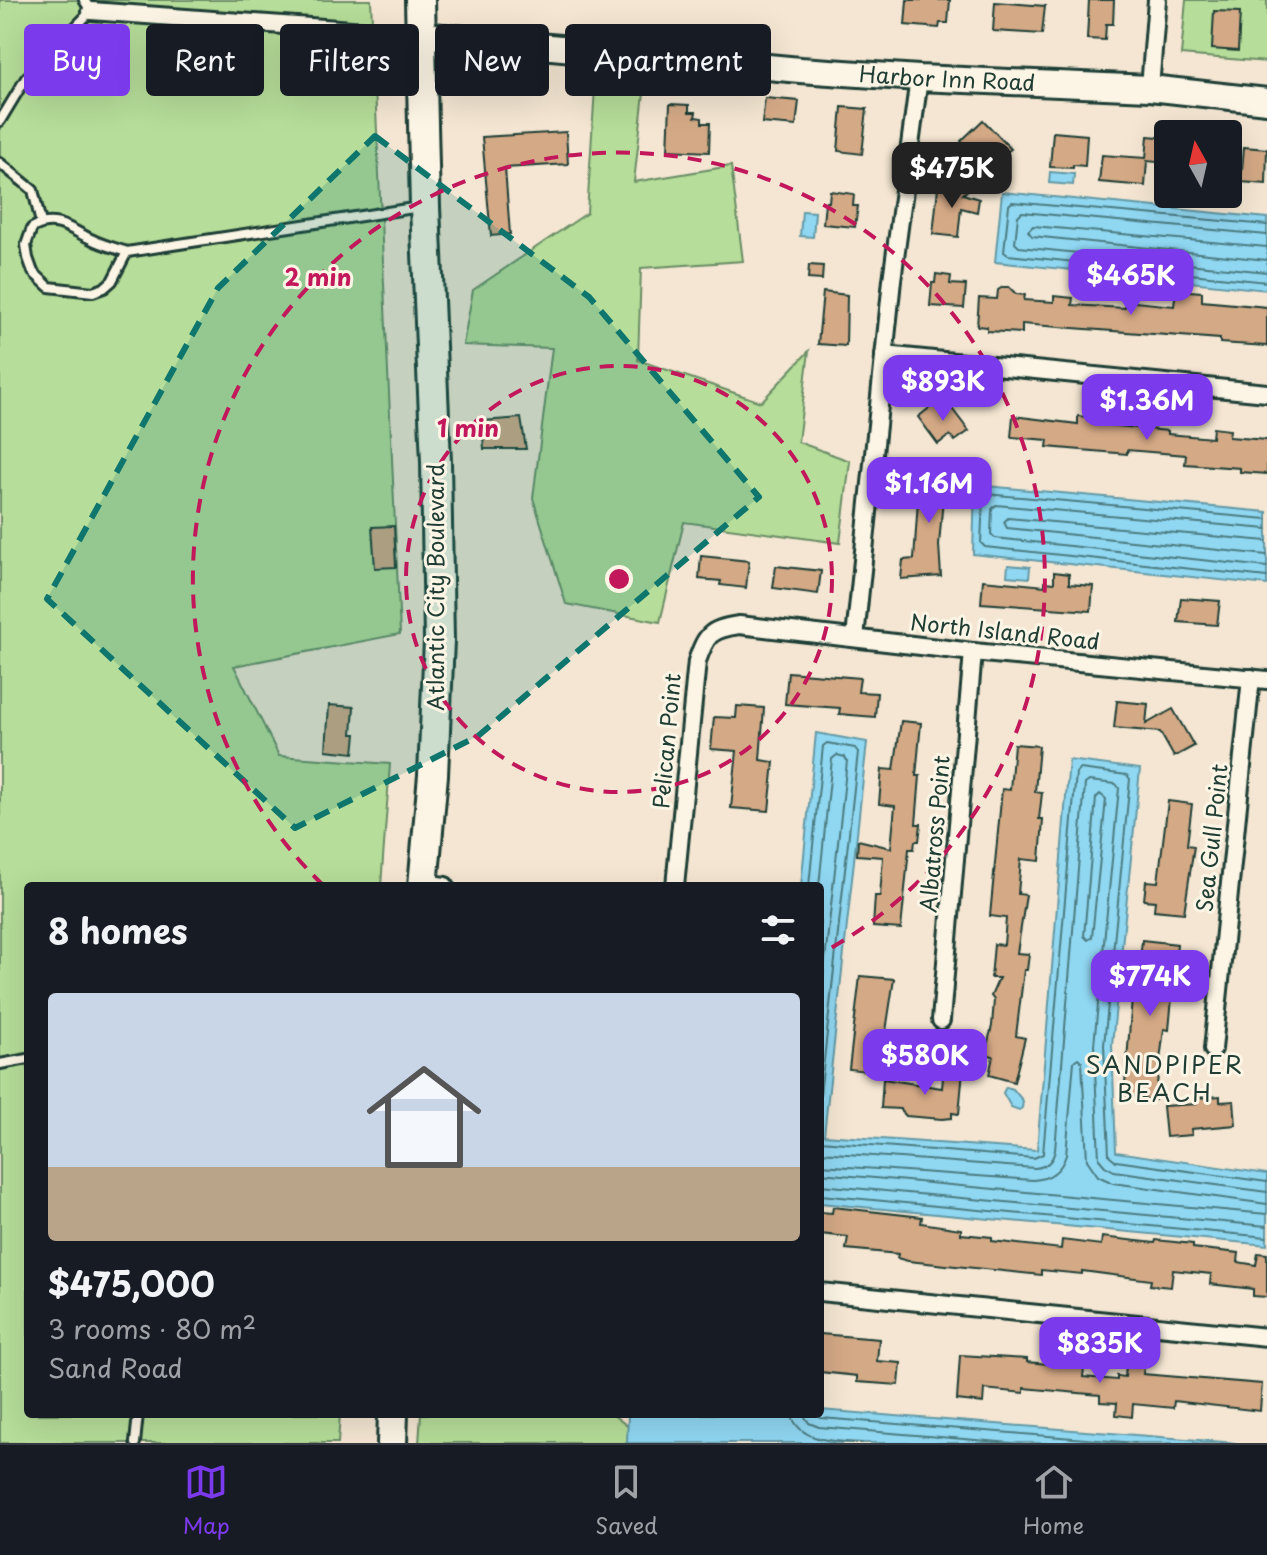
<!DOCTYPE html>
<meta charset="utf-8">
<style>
body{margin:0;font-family:"Playpen Sans",sans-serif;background:#242831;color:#f1f3f6;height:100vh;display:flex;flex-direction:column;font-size:30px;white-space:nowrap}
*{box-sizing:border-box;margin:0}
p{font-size:26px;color:#9ea1a6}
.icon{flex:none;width:44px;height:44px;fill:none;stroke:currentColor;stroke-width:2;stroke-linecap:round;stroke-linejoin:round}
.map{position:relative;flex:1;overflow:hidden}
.side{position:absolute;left:24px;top:882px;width:800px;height:536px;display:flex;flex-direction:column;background:#171b24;border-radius:8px;box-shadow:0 8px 32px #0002}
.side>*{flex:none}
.hud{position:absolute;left:24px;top:24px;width:800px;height:72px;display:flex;gap:16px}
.needle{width:52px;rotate:352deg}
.buttons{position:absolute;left:1154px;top:120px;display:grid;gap:16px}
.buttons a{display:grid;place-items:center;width:88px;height:88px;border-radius:8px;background:#171b24;box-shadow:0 8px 32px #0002;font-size:40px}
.price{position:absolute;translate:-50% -68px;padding:0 18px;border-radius:16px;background:#7c3aed;color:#fff;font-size:26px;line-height:52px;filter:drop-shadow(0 2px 4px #0008)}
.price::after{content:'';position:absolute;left:50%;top:48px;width:24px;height:18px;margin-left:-12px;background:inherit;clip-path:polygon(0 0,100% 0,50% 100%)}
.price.active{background:#222;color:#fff}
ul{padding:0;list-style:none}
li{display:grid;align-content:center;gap:16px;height:424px;padding:0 24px}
li span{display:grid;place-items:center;height:248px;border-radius:8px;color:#555}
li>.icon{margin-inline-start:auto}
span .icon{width:144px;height:144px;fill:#fffc;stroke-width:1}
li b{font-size:34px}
h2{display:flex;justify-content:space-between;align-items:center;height:96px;padding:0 24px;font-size:34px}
.chip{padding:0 28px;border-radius:8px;background:#171b24;box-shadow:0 8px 32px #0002;font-size:28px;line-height:72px}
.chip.active{background:#7c3aed;color:#fff}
.menu{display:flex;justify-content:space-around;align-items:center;height:112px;border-top:2px solid #363941;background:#171b24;font-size:22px;color:#9ea1a6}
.menu a{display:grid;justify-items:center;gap:4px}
.menu .active{color:#7c3aed}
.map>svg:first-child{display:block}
</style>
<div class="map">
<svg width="1267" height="1443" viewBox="0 0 1267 1443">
<rect width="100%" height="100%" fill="#f4e6d2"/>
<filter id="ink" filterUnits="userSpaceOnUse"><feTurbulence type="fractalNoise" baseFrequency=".0125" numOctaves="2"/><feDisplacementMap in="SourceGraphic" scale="16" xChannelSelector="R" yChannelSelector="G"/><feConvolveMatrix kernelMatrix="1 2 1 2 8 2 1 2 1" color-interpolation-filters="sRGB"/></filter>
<g filter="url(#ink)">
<g fill="#b6dd99" stroke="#6a8d66" stroke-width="2">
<polygon points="0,0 371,0 400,634 234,666 279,756 390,764 381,886 28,886 28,1414 340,1414 338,1443 0,1443"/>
<polygon points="1186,0 1267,0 1267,62 1181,55"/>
<polygon points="596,72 646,75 634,182 731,166 743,261 641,268 638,360 761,402 809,351 798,442 850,461 840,543 684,522 660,622 566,604 533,498 552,348 463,345 473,290 587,213"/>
<polygon points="421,1414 612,1414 649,1443 419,1443"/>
</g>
<g fill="#90d7f2" stroke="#6399a6" stroke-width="2">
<polygon points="1050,172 1074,174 1073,185 1049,183"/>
<polygon points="1002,192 1267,218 1267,290 995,262"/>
<polygon points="802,211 815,212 813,237 800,236"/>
<polygon points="975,485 1267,512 1267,585 973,554"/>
<polygon points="1008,565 1030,567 1029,578 1007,576"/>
<polygon points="816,733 867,742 824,1135 1037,1150 1069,760 1140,769 1112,1045 1116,1152 1267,1174 1267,1245 820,1203 820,886 801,886"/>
<polygon points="1006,1087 1013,1089 1023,1101 1022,1108 1019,1110 1011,1107 1003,1093"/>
<polygon points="820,1410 1236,1443 627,1443 628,1414 820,1414"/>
</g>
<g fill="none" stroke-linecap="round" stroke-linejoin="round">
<g stroke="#4c7b80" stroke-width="2">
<polyline points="1267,225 1012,202 1009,205 1004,252 1008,255 1267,282"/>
<polyline points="1267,235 1022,212 1018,216 1015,243 1019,247 1267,272"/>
<polyline points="1267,247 1033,226 1028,231 1032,236 1267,260"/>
<polyline points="1267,519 986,494 983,498 981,543 985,547 1267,577"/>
<polyline points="1267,529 996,505 992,509 991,534 995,538 1267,567"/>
<polyline points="1267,541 1008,518 1004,522 1007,528 1267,555"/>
<polygon points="1100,794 1106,799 1092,937 1088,940 1084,936 1096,798"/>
<polyline points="809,886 823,746 827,743 855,748 858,752 820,1096"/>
<polyline points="819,886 832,759 837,755 845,757 847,761 820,1005"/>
<polyline points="820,1141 1034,1158 1043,1154 1076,773 1080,769 1127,775 1130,779 1104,1045 1109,1155 1116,1161 1267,1182"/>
<path d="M 820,1152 L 1035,1168 C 1046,1167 1053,1161 1055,1150 L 1085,784 L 1089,781 L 1116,784 L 1119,788 L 1094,1045 L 1099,1159 L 1105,1166 L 1114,1171 L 1267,1192"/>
<path d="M 820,1165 L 1033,1180 C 1050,1179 1061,1171 1066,1155 L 1074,1061 L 1078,1058 L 1082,1062 L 1087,1160 L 1098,1176 L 1113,1183 L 1267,1204"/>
<polyline points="820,1173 1267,1214"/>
<polyline points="820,1185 1267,1226"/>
<polyline points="820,1195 1267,1237"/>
<path d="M 791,1414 C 800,1443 835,1441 862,1443"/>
<polyline points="803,1414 809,1423 819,1427 1012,1443"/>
<polyline points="814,1414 821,1418 1136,1443"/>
</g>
</g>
<g fill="#d4a986" stroke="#1f3d34" stroke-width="2">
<polygon points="907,0 950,0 948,23 940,23 939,28 905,25"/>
<polygon points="1089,0 1114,0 1113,24 1106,24 1105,40 1087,39"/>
<polygon points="995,2 1045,6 1042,34 993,31"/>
<polygon points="1214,11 1240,12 1238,51 1212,49"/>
<polygon points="765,98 799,101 796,126 762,123"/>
<polygon points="670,104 689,105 689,112 696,112 695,117 702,118 702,123 710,123 709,152 668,150"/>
<polygon points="842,107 867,109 862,154 838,151"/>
<polygon points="983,120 1011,149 1003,155 1007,159 993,172 990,168 974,183 949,157 963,143 961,141"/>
<polygon points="566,132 568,164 505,168 510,234 491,236 482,137"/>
<polygon points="1053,132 1087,135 1085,166 1073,165 1073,168 1050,167"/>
<polygon points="1148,136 1168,138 1168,163 1147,161 1145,186 1099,182 1102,155 1146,158"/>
<polygon points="1244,147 1267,149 1266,184 1241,182"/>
<polygon points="938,187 968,190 963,194 979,199 977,212 961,208 958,237 933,234"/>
<polygon points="830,191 854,194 853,206 858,206 855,227 823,224 825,202 829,202"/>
<polygon points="809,265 823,266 822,280 808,279"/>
<polygon points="936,274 951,276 950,284 966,285 964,308 930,306 932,283 935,283"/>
<polygon points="1003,287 1009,287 1016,294 1025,295 1024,300 1054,302 1054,296 1073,298 1072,305 1125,308 1126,301 1174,306 1176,290 1202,292 1202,301 1267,307 1267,346 1220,343 1220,339 1059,327 1022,324 1022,333 987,331 987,327 977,326 979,298 997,299 998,290"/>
<polygon points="823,292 847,295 846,346 818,344"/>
<polygon points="946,401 969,431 955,441 950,435 938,444 918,417 937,402 940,405"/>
<polygon points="1013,416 1078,424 1078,416 1108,419 1108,425 1168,431 1168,434 1212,438 1213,428 1230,430 1229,437 1267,440 1267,474 1240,472 1240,468 1185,464 1186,455 1127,450 1127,454 1047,447 1048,440 1011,437"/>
<polygon points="521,418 526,449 484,449 482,421"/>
<polygon points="920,471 956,474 954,498 943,498 939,545 941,576 901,579 903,560 914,559"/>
<polygon points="394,526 396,567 375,568 372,527"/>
<polygon points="701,556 749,561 746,588 720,585 721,581 699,579"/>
<polygon points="776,566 821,571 818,594 773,588"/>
<polygon points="1054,572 1069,574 1069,584 1093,586 1091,611 981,603 983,580 1045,586 1045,582 1054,583"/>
<polygon points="1181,598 1220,601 1217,625 1178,622"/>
<polygon points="788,672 860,678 858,692 877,693 875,717 839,714 840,708 785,704"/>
<polygon points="1117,701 1148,704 1146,724 1173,709 1194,746 1174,757 1160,732 1114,728"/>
<polygon points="329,705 354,707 352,734 356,734 354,753 326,750"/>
<polygon points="737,706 764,708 760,760 774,762 769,811 731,808 737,751 711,749 714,717 736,718"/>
<polygon points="901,721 921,723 916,776 920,776 916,824 921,824 919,841 915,841 914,849 909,849 901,929 873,927 875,896 880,896 883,857 857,855 858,840 891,848 895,806 879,804 882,769 894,770"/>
<polygon points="1014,744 1039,746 1035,792 1042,793 1039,819 1043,819 1040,861 1021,859 1018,894 1026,895 1017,953 1029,954 1027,970 1024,970 1016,1036 1025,1038 1014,1082 989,1075 993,1056 985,1054 992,1026 994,1000 991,996 999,978 991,978 994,944 1004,945 1006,918 990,916 1002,789 1010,790"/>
<polygon points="1168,801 1192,804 1187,845 1194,846 1184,913 1154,910 1155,901 1144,900 1146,881 1158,882"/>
<polygon points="1142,940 1177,944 1169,1030 1164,1029 1155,1100 1124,1096 1132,999 1136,1000"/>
<polygon points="860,976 894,979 886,1031 889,1031 888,1049 876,1048 874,1072 849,1069"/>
<polygon points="944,1068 963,1070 959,1114 952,1113 952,1118 942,1119 906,1116 900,1109 881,1108 883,1079 942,1088"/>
<polygon points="1220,1096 1220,1102 1234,1101 1236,1125 1191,1129 1192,1135 1166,1137 1163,1106 1197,1104 1197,1098"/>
<polygon points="833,1207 922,1217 921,1223 961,1229 961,1234 992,1237 992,1241 1061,1249 1062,1240 1101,1245 1102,1237 1155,1243 1156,1240 1193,1244 1193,1248 1239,1253 1238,1262 1256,1265 1258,1253 1267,1254 1267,1297 1253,1296 1253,1289 1210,1284 1211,1274 1173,1270 1171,1287 1150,1285 1151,1280 1082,1271 1082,1274 1041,1270 1041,1275 908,1261 897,1258 898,1254 846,1249 848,1237 820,1234 820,1212 832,1213"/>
<polygon points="820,1334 879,1339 877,1361 901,1363 899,1385 857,1382 857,1376 820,1372"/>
<polygon points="960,1355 1027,1359 1027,1362 1060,1365 1061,1358 1085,1360 1083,1377 1117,1380 1117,1376 1125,1377 1126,1365 1144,1367 1143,1374 1262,1384 1260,1411 1174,1401 1173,1408 1133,1404 1132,1417 1116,1415 1117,1403 1100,1402 1100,1395 1024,1388 1024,1393 984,1389 983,1403 957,1400"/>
</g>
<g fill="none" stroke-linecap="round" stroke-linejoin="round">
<g stroke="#1f3d34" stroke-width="14">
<g id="service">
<polyline points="0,121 26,78 91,11 84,0"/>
<polyline points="0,163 33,190 41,223"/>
<path d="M 127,252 C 115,248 102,245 91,239 C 70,229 55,215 32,228 L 26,245 L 28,258 L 33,272 L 49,287 L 93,292 L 104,288 L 112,281 L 127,252 L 420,207"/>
<polyline points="0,1064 28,1059"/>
<polyline points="135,1443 138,1414"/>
</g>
</g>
<g stroke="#1f3d34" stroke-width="22">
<g id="minor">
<polyline points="91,11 421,35"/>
<polyline points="1150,88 1157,0"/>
<polyline points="884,355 1267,393"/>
<polyline points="855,638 892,280 919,78"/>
<polyline points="423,883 445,886"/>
<path d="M 675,886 L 697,661 C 706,635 710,629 739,625 L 973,652 L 1267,680"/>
<polyline points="941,1020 973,652"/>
<polyline points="1213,1049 1251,678"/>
<polyline points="820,1292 1267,1337"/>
</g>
</g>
<g stroke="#1f3d34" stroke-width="30">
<g id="secondary">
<path id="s1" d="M 421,35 L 800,70 L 919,78 L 1150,88 L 1267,101"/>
</g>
</g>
<g stroke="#1f3d34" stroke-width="34">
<g id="trunk">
<polyline points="420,0 425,207 436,462 439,640 433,775 423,886"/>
<polyline points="392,1443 393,1414"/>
</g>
</g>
<use href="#service" stroke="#fcf5e5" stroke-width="8"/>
<use href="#minor" stroke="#fcf5e5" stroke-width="16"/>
<use href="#secondary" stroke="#fcf5e5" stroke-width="24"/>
<use href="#trunk" stroke="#fcf5e5" stroke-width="28"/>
</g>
</g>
<path fill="#0f766e" fill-opacity="0.2" stroke="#0f766e" stroke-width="6" stroke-dasharray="16 10" stroke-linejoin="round" d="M 375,136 L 589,297 L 759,497 L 478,736 L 295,828 L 47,599 L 218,288 Z"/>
<g fill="none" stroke="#c2185b" stroke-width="4" stroke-dasharray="14 10">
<circle cx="619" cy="579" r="213"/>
<path d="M323 885A426 426 0 1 1 822 953"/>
</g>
<g text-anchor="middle" stroke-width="6" stroke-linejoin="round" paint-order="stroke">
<g font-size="22" fill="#1f3d34" stroke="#fcf5e5">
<text dy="8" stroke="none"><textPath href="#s1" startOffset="528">Harbor Inn Road</textPath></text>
<text transform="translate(436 587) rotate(-90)" y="8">Atlantic City Boulevard</text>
<text transform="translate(1005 632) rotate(6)" y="8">North Island Road</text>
<text transform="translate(667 741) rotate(-85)" y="8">Pelican Point</text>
<text transform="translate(935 834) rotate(-85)" y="8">Albatross Point</text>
<text transform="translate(1212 838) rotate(-84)" y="8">Sea Gull Point</text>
</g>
<g font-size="24" letter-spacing="2" fill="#1f3d34" stroke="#fcf5e5">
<text x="1165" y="1074">SANDPIPER<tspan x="1165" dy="28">BEACH</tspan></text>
</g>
</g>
<circle cx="619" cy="579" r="12" fill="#c2185b" stroke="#fcf5e5" stroke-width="4"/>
<g font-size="24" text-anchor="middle" font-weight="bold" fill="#c2185b" stroke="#fcf5e5" stroke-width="6" stroke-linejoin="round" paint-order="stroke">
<text x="318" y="286">2 min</text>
<text x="468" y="437">1 min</text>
</g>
</svg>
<div class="buttons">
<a><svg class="needle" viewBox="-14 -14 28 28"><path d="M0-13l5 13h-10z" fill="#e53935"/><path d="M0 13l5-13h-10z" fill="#9ea1a6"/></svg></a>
</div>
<b class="price active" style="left:952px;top:210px">$475K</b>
<b class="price" style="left:1131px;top:317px">$465K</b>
<b class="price" style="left:943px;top:423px">$893K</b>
<b class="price" style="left:1147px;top:442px">$1.36M</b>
<b class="price" style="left:929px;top:525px">$1.16M</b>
<b class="price" style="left:1150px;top:1018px">$774K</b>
<b class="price" style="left:925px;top:1097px">$580K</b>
<b class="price" style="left:1100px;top:1385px">$835K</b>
<div class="hud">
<a class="chip active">Buy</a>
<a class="chip">Rent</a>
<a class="chip">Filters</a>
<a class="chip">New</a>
<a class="chip">Apartment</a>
</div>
<section class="side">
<h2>8 homes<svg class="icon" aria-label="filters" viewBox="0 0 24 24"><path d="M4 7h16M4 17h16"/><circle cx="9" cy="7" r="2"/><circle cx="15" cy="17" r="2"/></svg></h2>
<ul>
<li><span style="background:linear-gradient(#c9d6e8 70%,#b9a48a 0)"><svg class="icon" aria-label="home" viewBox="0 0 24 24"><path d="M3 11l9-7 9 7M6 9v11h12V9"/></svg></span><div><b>$475,000</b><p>3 rooms · 80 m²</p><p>Sand Road</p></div></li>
</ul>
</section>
</div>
<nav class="menu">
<a class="active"><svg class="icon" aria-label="map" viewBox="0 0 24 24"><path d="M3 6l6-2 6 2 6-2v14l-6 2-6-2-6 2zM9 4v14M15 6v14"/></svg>Map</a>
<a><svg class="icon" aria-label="saved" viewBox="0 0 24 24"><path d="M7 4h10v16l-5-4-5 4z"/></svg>Saved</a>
<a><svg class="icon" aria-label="home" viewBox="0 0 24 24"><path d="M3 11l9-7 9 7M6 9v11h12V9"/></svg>Home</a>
</nav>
